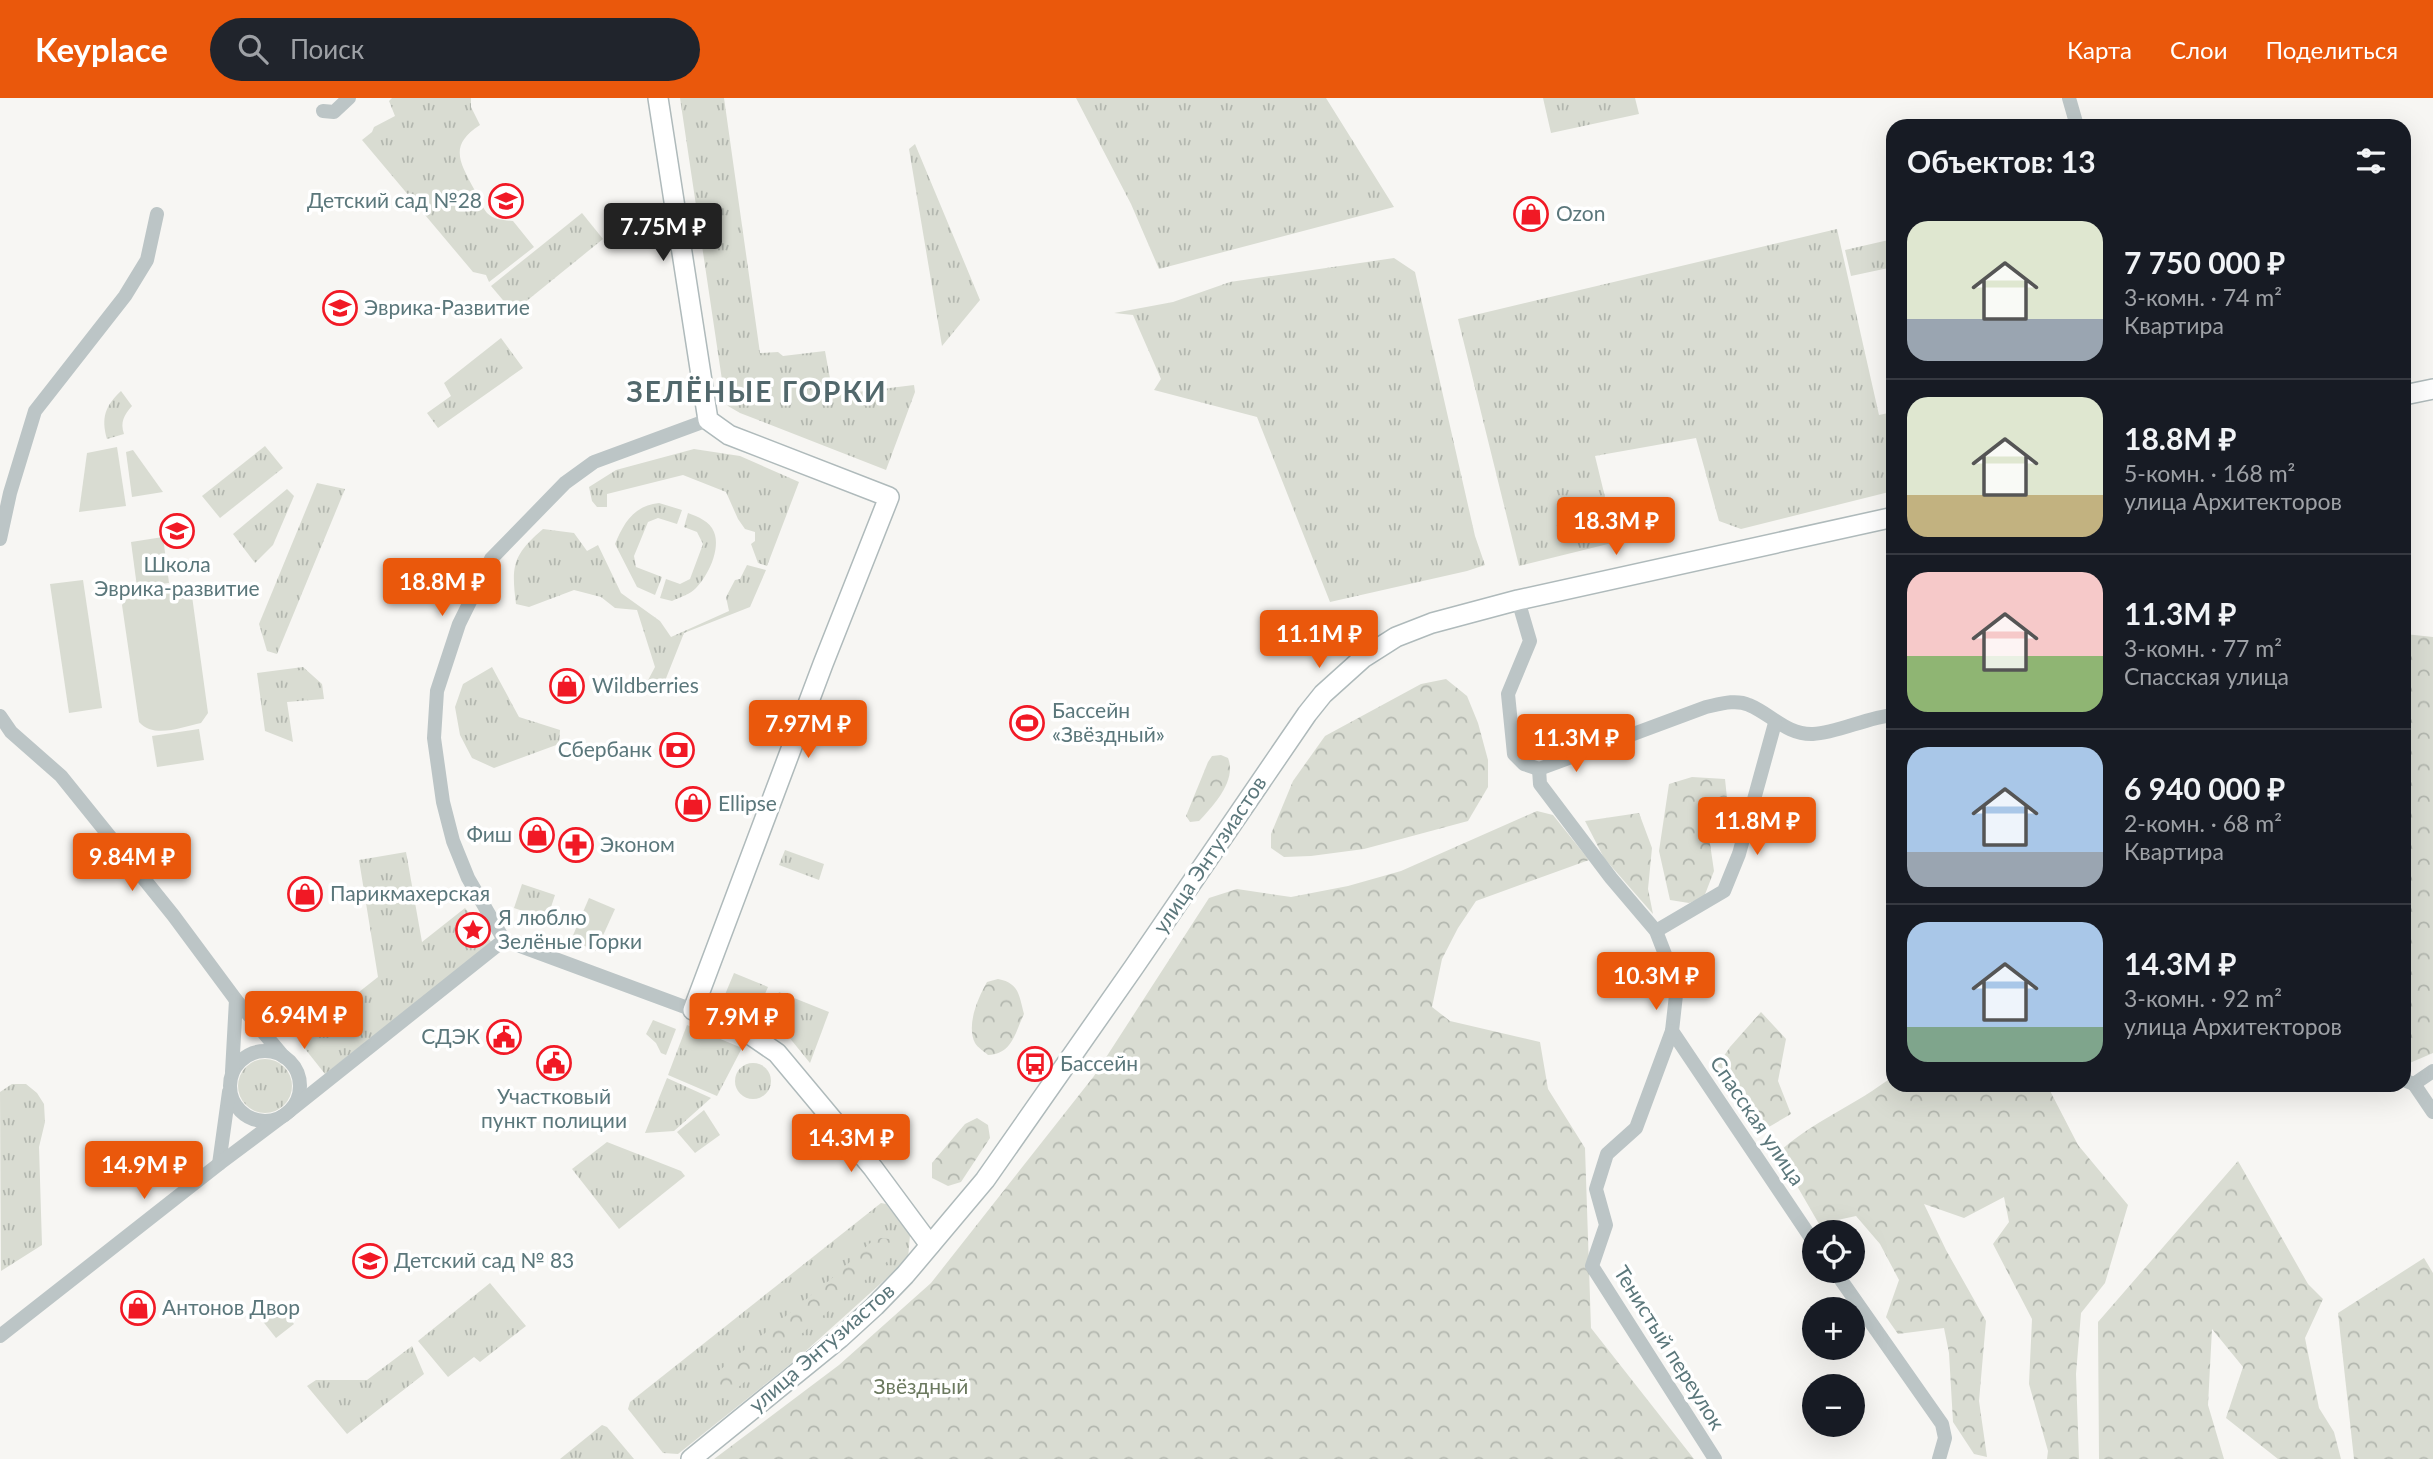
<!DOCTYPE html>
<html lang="ru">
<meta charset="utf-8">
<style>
body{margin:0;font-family:Lato,sans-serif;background:#20242c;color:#f1f3f6;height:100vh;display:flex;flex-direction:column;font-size:26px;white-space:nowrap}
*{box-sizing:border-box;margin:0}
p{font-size:23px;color:#9ea1a6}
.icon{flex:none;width:38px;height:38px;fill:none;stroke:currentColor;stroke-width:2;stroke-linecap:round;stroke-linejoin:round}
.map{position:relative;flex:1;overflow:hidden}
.side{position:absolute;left:1886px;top:21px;width:525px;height:973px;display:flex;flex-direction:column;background:#171b24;border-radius:21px;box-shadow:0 7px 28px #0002}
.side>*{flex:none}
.buttons{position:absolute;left:1802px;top:1122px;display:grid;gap:14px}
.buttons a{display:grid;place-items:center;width:63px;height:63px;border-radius:50%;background:#171b24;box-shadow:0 7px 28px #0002;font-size:35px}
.price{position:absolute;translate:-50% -60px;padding:0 16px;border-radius:7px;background:#ea580c;color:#fff;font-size:23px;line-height:46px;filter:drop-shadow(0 2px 4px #0008)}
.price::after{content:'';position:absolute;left:50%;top:42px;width:21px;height:16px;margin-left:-10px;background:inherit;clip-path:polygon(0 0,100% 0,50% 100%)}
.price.selected{background:#222;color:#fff}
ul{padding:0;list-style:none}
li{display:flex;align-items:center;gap:21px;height:175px;padding:0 21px}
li+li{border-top:2px solid #363941}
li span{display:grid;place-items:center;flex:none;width:196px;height:140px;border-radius:21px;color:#555}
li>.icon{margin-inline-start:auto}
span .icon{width:84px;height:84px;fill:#fffc;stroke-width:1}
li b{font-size:30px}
h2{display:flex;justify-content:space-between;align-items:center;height:84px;padding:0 21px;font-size:30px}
header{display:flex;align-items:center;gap:42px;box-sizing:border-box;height:98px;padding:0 35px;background:#ea580c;color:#fff}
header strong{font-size:33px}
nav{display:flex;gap:38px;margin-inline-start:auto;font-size:24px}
.search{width:490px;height:63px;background:#20242c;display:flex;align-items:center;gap:18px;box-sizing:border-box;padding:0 24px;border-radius:38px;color:#9ea1a6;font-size:26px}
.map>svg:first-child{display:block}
</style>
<header>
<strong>Keyplace</strong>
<div class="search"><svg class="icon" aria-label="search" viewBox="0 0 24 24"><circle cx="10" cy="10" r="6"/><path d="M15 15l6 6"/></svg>Поиск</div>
<nav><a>Карта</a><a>Слои</a><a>Поделиться</a></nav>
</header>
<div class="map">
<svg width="2433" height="1361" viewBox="0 0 2433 1361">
<defs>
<pattern id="grass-tufts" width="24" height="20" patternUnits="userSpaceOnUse" patternTransform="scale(1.75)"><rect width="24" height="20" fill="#d9dcd2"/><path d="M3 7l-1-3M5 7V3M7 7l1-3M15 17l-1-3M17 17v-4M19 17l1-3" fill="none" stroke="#b3b7af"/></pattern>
<pattern id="forest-crowns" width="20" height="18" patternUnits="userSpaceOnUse" patternTransform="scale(1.75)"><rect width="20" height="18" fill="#d9dcd2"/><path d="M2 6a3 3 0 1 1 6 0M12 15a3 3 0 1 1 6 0" fill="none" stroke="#b3b7af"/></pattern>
</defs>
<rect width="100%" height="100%" fill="#f7f6f3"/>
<g fill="url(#grass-tufts)">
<path d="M 392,0 L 471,0 L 471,9 L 480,27 C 449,47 459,63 474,91 C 478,98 482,109 487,115 C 494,122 504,122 513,123 L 534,149 L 489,184 L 486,177 L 473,174 L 362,42 L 372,34 L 374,29 L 395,18 L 389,3 Z"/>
<polygon points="680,0 724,0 760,255 778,254 783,258 825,253 833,297 914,287 915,294 886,372 740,315 728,308 725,302"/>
<polygon points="1076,0 1326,0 1394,109 1159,171 1131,106"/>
<polygon points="1543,0 1635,0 1639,16 1551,35"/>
<polygon points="915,46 980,202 942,248 909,51"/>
<polygon points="582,115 603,141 513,214 491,188"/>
<polygon points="1837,131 1879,317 1893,314 1893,393 1741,431 1719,423 1696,340 1595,358 1616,444 1519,468 1458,221"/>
<polygon points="1893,141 1893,169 1851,178 1845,152"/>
<polygon points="1394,160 1415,174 1475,438 1485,467 1467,473 1330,504 1257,319 1154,292 1161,281 1133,217 1114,215 1173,204 1230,184"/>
<polygon points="501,240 523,270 438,330 427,315 451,298 444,285"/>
<path d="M 121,293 L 132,308 C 124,317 120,324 124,336 L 107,341 C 101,320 105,308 121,293 Z"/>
<polygon points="265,348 283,370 220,420 202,398"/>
<polygon points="694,351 740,358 799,384 767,468 758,465 751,446 755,443 755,434 745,431 738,421 726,394 683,377 607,396 607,409 597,409 592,403 589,389 616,372"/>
<polygon points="317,385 345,391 277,556 267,553 259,526"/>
<polygon points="287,391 294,398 273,447 255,465 233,436"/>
<path d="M 659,405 L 682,412 L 677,426 L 658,420 L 648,424 L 634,458 L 636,469 L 662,479 L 655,497 L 637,489 L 615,446 C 624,425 633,408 659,405 Z"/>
<path d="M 688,415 C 698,419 710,423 714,434 C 721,451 708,478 696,490 C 691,496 680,499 672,503 L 660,500 L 666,481 L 680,486 L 690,481 L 703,446 L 697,434 L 684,429 Z"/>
<path d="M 543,431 L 574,435 L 587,453 L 598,447 L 621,495 L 660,523 L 671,539 L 729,513 L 726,499 L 735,482 L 740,481 L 747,467 L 766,472 L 750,509 L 684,535 L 661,593 L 646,586 L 655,569 L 637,512 L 615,510 L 601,499 L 574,492 L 529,509 L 516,506 C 511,467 513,457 543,431 Z"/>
<polygon points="303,569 322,586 324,601 287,604 293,644 265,633 257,575"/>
<polygon points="492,569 519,619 560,632 559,646 494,670 472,660 460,637 455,609 463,586"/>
<polygon points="785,752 824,766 819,782 779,767"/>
<polygon points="406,754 422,844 465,810 492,845 325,976 298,942 378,879 359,762"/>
<polygon points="522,786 555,797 547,821 514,810"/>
<polygon points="734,875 768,889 758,912 724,899"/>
<polygon points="779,894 829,914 810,965 771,917"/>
<polygon points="653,922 676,931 666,957 661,955 656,945 646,936"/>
<polygon points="687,927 742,950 717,998 668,977"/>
<circle cx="265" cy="988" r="27"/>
<circle cx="753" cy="983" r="18"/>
<polygon points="667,980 711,1000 674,1033 645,1035"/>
<polygon points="12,986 26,986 37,995 44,1006 45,1024 39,1049 42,1147 1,1173 0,994"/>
<polygon points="704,1012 720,1037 695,1055 677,1034"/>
<polygon points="607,1044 681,1073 685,1078 619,1131 572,1071"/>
<polygon points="881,1105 886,1106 910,1137 908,1161 798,1260 678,1356 663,1355 628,1311 630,1304"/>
<polygon points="490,1185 526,1228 480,1264 474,1259 448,1279 418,1243"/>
<polygon points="278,1207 294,1226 276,1240 261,1221"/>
<polygon points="412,1248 424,1276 347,1336 307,1288 316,1282 367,1282"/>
<polygon points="602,1327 607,1329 634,1361 560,1361"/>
</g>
<g fill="url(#forest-crowns)">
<polygon points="2405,536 2433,539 2433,955 2405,967"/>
<polygon points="1446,581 1467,598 1478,625 1488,662 1488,689 1468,723 1364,751 1311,758 1284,759 1271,750 1271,736 1293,683 1325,638 1421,586"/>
<path d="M 1221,657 L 1228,660 C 1237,682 1214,707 1199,723 L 1190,724 L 1186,718 L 1208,664 L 1212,658 Z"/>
<polygon points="1692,679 1725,681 1727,700 1708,732 1714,773 1704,799 1689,805 1670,802 1659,753 1669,686"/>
<polygon points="1537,713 1553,717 1589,762 1476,803 1458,830 1442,861 1432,909 1450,923 1540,944 1548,991 1585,1050 1591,1230 1694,1361 714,1361 839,1267 931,1185 1094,978 1209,800 1237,791 1291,799 1348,788 1401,773"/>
<polygon points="1639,715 1652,750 1648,791 1653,816 1604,760 1585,723"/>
<path d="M 998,881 C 1019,885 1019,897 1024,916 C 1015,935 1012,956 988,957 C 985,954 977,949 975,945 C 966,927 978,900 987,884 Z"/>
<polygon points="1761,914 1786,941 1778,983 1791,1016 1762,1033 1737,1007 1715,971 1730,949"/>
<path d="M 1893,978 L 1894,987 L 2047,987 L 2078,1047 L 2128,1107 L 2105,1185 L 2081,1215 L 2076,1276 L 2079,1361 L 2047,1361 L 2048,1353 L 2029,1286 L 2032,1221 L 1993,1146 L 2009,1124 L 2004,1099 L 1964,1120 L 1924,1106 L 1946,1152 L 1986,1223 L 1979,1303 L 1987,1359 L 1974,1356 L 1953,1324 L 1949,1255 L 1944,1230 L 1898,1236 L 1886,1219 L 1899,1182 L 1880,1146 L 1856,1118 L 1819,1126 L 1778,1055 C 1809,1025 1858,1006 1893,978 Z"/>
<polygon points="977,1020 988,1027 990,1040 961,1084 948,1088 932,1080 932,1065 965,1026"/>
<polygon points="2238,1063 2308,1186 2323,1201 2305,1240 2319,1310 2334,1334 2341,1361 2278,1361 2226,1320 2243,1269 2212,1231 2208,1307 2224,1361 2099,1361 2098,1224"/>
<polygon points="881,1140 896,1142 889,1162 735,1292 717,1295 713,1286 715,1276 837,1176 870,1145"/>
<polygon points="2424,1160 2433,1175 2433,1361 2354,1361 2338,1215"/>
</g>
<g fill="#d9dcd2">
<polygon points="117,349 126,408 79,414 87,355"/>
<polygon points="133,352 163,394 132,399 126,354"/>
<polygon points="163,439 169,485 137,489 131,444"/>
<polygon points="83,482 102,610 69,615 50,486"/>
<path d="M 176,486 L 183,488 L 192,498 L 208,615 L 201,625 C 182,629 154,641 139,624 L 122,507 L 132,493 Z"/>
<polygon points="199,631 204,662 157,669 152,638"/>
<polygon points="589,800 615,811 596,853 571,842"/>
</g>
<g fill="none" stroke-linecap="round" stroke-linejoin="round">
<g stroke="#afbabb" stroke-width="22">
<g id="secondary">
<polyline points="658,0 708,322 729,337 889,399 823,566 693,912 712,917 742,931 777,955 873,1070 930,1147"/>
<polyline points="2404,297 2433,291"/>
<polyline points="691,1361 840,1240 875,1208 905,1177 985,1082 1134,869 1307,616 1323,596 1363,560 1396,539 1432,525 1518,502 1894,419"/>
</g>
</g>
<g stroke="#bcc5c6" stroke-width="14">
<polyline points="2069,0 2077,28"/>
<polyline points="323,13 334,14 349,0"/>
<polyline points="0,441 10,395 35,313 125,198 147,162 157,116"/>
<path d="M 1518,502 L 1530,543 L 1508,596 L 1514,656 L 1524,666 L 1539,671 L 1706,609 C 1720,606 1736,601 1749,607 C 1771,616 1787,637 1813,636 C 1838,635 1867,619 1894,617"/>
<polyline points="0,618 11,634 61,678 173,817 236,902 284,959"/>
<polyline points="1539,671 1540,686 1611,780 1656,833 1673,877 1676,897 1672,933 1815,1146"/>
<polyline points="1656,833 1724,793 1739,756 1775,625"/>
<polyline points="693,912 504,842 468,780 453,743 443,704 434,640 437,593 459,526 491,461 565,385 594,364 708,322"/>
<polyline points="1672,933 1636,1030 1607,1056 1596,1091 1606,1127 1592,1168 1715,1361"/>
<circle cx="265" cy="988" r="35"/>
<polyline points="232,974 236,902"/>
<polyline points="2406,983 2414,986 2433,973"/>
<polyline points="2414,986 2433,1014"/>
<polyline points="219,1066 229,994"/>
<polyline points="1834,1172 1942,1326 1945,1340 1939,1361"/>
<polyline points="0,1238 219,1066 287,1015 504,842"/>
</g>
<use href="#secondary" stroke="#fff" stroke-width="19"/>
</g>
<defs>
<g id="school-ring" transform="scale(1.75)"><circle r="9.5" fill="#fff" stroke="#f11925" stroke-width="1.5"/><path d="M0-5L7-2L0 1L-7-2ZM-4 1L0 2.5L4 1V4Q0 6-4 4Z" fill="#f11925"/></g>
<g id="shop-ring" transform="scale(1.75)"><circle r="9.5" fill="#fff" stroke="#f11925" stroke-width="1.5"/><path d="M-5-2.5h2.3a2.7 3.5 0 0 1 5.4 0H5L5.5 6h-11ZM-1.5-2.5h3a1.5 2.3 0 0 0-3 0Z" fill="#f11925"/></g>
<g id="stadium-ring" transform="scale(1.75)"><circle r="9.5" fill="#fff" stroke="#f11925" stroke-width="1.5"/><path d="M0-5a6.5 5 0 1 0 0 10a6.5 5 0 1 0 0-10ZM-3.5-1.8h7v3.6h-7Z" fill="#f11925"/></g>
<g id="bank-ring" transform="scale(1.75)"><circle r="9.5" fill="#fff" stroke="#f11925" stroke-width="1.5"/><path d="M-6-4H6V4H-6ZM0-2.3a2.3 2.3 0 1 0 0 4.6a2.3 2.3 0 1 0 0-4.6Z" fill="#f11925"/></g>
<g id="pharmacy-ring" transform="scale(1.75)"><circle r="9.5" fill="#fff" stroke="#f11925" stroke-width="1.5"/><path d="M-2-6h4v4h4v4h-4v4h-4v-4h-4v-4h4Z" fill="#f11925"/></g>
<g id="sight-ring" transform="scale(1.75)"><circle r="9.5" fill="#fff" stroke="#f11925" stroke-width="1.5"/><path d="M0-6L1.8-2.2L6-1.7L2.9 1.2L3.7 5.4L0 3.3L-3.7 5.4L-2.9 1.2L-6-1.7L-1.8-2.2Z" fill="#f11925"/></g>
<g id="civic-ring" transform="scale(1.75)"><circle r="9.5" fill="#fff" stroke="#f11925" stroke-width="1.5"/><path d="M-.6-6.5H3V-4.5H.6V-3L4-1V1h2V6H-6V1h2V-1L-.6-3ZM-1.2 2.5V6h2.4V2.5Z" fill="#f11925"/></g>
<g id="bus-ring" transform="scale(1.75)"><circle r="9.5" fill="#fff" stroke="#f11925" stroke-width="1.5"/><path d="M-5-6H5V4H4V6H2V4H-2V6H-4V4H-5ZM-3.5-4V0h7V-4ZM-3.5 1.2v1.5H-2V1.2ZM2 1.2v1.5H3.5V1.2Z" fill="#f11925"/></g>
</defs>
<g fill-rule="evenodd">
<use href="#school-ring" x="506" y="103"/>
<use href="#shop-ring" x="1531" y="116"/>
<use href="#school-ring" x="340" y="210"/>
<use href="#school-ring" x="177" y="433"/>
<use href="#shop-ring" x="567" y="588"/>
<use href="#stadium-ring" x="1027" y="625"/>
<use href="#bank-ring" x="677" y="652"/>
<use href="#shop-ring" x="693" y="706"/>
<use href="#shop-ring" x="537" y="737"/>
<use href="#pharmacy-ring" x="576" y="747"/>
<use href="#shop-ring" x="305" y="796"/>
<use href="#sight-ring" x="473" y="832"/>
<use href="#civic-ring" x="504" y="939"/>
<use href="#civic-ring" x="554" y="965"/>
<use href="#bus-ring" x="1035" y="966"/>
<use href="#school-ring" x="370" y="1163"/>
<use href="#shop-ring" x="138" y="1210"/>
</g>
<g text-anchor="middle" stroke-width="7" stroke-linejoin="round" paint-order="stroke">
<g font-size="21" fill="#5b777b" stroke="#fff" text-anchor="start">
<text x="482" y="110" text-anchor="end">Детский сад №28</text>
<text x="1556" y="123">Ozon</text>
<text x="364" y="217">Эврика-Развитие</text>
<text x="177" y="474" text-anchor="middle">Школа<tspan x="177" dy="24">Эврика-развитие</tspan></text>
<text x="592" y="595">Wildberries</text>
<text x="1052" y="620">Бассейн<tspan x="1052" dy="24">«Звёздный»</tspan></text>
<text x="652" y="659" text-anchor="end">Сбербанк</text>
<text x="718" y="713">Ellipse</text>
<text x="512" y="744" text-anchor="end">Фиш</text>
<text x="600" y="754">Эконом</text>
<text x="330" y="803">Парикмахерская</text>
<text x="498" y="827">Я люблю<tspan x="498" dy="24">Зелёные Горки</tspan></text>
<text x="480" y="946" text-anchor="end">СДЭК</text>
<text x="1060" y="973">Бассейн</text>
<text x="554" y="1006" text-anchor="middle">Участковый<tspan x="554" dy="24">пункт полиции</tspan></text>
<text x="394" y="1170">Детский сад № 83</text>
<text x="162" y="1217">Антонов Двор</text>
</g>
<g font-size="21" fill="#5b777b" stroke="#fff">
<text transform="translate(1210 757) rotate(-56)" y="7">улица Энтузиастов</text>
<text transform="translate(1757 1023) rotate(56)" y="7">Спасская улица</text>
<text transform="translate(822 1250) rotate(-41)" y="7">улица Энтузиастов</text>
<text transform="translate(1669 1250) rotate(58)" y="7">Тенистый переулок</text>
</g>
<g font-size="21" fill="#6b795f" stroke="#fff">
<text x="921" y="1296">Звёздный</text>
</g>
<g font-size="28" font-weight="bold" letter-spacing="2" fill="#52686c" stroke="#fff">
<text x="757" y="304">ЗЕЛЁНЫЕ ГОРКИ</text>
</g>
</g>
</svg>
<div class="buttons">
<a><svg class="icon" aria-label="locate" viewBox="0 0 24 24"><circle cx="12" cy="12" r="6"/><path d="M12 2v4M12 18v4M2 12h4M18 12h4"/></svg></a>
<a>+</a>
<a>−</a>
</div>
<b class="price selected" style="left:663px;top:165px">7.75M ₽</b>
<b class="price" style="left:1616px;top:459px">18.3M ₽</b>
<b class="price" style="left:442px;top:520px">18.8M ₽</b>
<b class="price" style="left:1319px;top:572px">11.1M ₽</b>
<b class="price" style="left:808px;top:662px">7.97M ₽</b>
<b class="price" style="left:1576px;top:676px">11.3M ₽</b>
<b class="price" style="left:1757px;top:759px">11.8M ₽</b>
<b class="price" style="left:132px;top:795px">9.84M ₽</b>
<b class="price" style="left:1656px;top:914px">10.3M ₽</b>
<b class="price" style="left:304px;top:953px">6.94M ₽</b>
<b class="price" style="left:742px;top:955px">7.9M ₽</b>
<b class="price" style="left:851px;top:1076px">14.3M ₽</b>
<b class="price" style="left:144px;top:1103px">14.9M ₽</b>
<section class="side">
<h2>Объектов: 13<svg class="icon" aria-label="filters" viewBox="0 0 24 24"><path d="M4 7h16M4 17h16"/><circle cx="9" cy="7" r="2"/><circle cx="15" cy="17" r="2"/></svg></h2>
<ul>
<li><span style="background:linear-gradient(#dfe7d0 70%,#9aa5b1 0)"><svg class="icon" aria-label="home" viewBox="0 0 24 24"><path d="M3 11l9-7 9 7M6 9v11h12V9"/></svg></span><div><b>7 750 000 ₽</b><p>3-комн. · 74 m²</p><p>Квартира</p></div></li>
<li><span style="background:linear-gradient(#dfe7d0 70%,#c2b280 0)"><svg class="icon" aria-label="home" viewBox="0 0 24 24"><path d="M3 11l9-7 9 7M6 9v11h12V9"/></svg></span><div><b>18.8M ₽</b><p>5-комн. · 168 m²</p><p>улица Архитекторов</p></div></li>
<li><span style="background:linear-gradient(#f6c9c9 60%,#8fb573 0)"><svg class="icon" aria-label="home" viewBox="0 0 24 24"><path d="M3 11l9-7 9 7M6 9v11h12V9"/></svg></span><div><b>11.3M ₽</b><p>3-комн. · 77 m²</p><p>Спасская улица</p></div></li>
<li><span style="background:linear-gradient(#a9c7e8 75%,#9aa5b1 0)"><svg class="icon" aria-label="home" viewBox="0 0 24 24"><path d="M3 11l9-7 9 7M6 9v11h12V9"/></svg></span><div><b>6 940 000 ₽</b><p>2-комн. · 68 m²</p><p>Квартира</p></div></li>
<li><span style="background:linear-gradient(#a9c7e8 75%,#7fa58c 0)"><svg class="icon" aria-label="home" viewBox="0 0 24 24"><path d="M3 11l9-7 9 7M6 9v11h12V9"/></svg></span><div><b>14.3M ₽</b><p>3-комн. · 92 m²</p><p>улица Архитекторов</p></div></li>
</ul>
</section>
</div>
